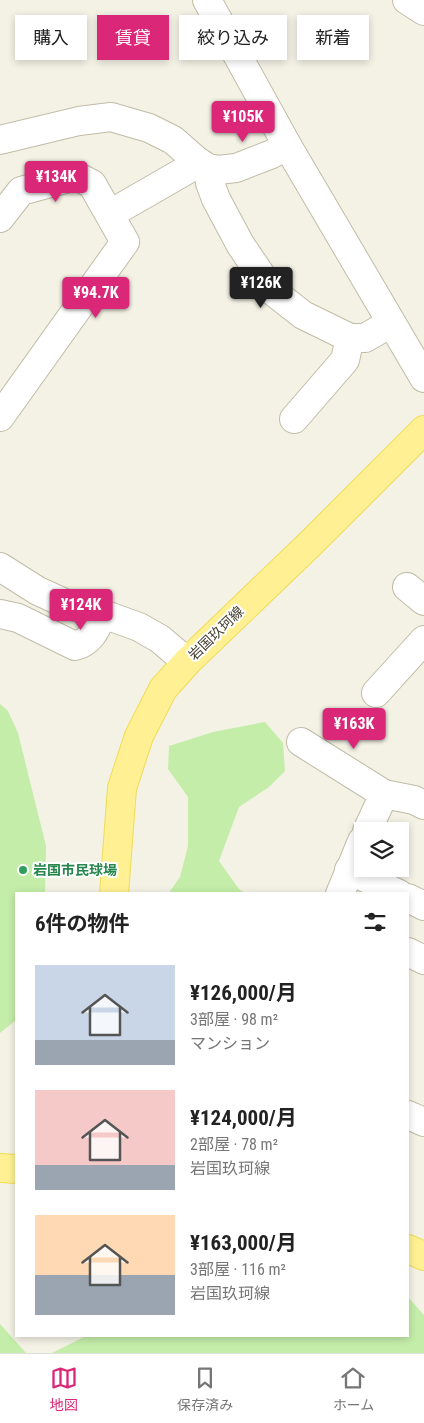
<!DOCTYPE html>
<html lang="ja">
<meta charset="utf-8">
<style>
body{margin:0;font-family:"Roboto Condensed","Noto Sans JP",sans-serif;background:#f6f6f6;color:#222;height:100vh;display:flex;flex-direction:column;font-size:19px;white-space:nowrap}
*{box-sizing:border-box;margin:0}
p{font-size:16px;color:#767676}
.icon{flex:none;width:28px;height:28px;fill:none;stroke:currentColor;stroke-width:2;stroke-linecap:round;stroke-linejoin:round}
.map{position:relative;flex:1;overflow:hidden}
.drawer{position:absolute;left:15px;top:892px;width:394px;height:445px;display:flex;flex-direction:column;background:#fff;border-radius:0px;box-shadow:0 2px 8px #0003}
.drawer>*{flex:none}
.banner{position:absolute;left:15px;top:15px;width:395px;height:45px;display:flex;gap:10px}
.tools{position:absolute;left:354px;top:822px;display:grid;gap:10px}
.tools a{display:grid;place-items:center;width:55px;height:55px;border-radius:0px;background:#fff;box-shadow:0 2px 8px #0003;font-size:25px}
.price{position:absolute;translate:-50% -42px;padding:0 11px;border-radius:5px;background:#db2777;color:#fff;font-size:16px;line-height:32px;filter:drop-shadow(0 1px 2px #0008)}
.price::after{content:'';position:absolute;left:50%;top:30px;width:15px;height:11px;margin-left:-8px;background:inherit;clip-path:polygon(0 0,100% 0,50% 100%)}
.price.selected{background:#222;color:#fff}
ul{padding:0;list-style:none}
li{display:flex;align-items:center;gap:15px;height:125px;padding:0 20px}
li span{display:grid;place-items:center;flex:none;width:140px;height:100px;border-radius:0px;color:#555}
li>.icon{margin-inline-start:auto}
span .icon{width:60px;height:60px;fill:#fffc;stroke-width:1}
li b{font-size:21px}
h2{display:flex;justify-content:space-between;align-items:center;height:60px;padding:0 20px;font-size:21px}
.tag{padding:0 18px;border-radius:0px;background:#fff;box-shadow:0 2px 8px #0003;font-size:18px;line-height:45px}
.tag.selected{background:#db2777;color:#fff}
.dock{display:flex;justify-content:space-around;align-items:center;height:70px;border-top:1px solid #e0e0e0;background:#fff;font-size:14px;color:#767676}
.dock a{display:grid;justify-items:center;gap:2px}
.dock .selected{color:#db2777}
.map>svg:first-child{display:block}
</style>
<div class="map">
<svg width="424" height="1353" viewBox="0 0 424 1353">
<rect width="100%" height="100%" fill="#f4f2e5"/>
<g fill="#c4eda9">
<polygon points="0,704 8,711 18,733 46,846 45,894 16,894 16,1020 0,1033"/>
<polygon points="265,722 283,743 285,771 269,787 239,807 219,861 239,889 246,894 168,894 180,877 188,846 188,797 168,769 169,746 213,732"/>
<polygon points="408,1297 424,1315 424,1353 52,1353 86,1336 408,1336"/>
<polygon points="0,1324 26,1353 0,1353"/>
</g>
<g fill="none" stroke-linecap="round" stroke-linejoin="round">
<g stroke="#c1bca6" stroke-width="30">
<g id="minor">
<polyline points="207,0 287,145 424,378"/>
<polyline points="407,0 424,11"/>
<polyline points="0,140 79,121 111,117 149,128 173,140 197,161 208,168 218,170 236,168 272,154 287,145"/>
<polyline points="208,168 210,183 216,199 240,244 271,290 303,315 350,338 365,338 391,323"/>
<polyline points="110,214 190,168 197,161"/>
<polyline points="0,218 21,191 76,176 92,184 125,242 0,417"/>
<polyline points="294,419 345,360 350,338"/>
<polyline points="0,567 38,591 71,606 103,614 139,627 160,639 187,662"/>
<polyline points="407,587 424,601"/>
<path d="M 0,614 L 18,618 L 75,646 C 91,642 96,629 103,614"/>
<polyline points="376,693 424,640"/>
<polyline points="301,742 384,794"/>
<polyline points="367,831 384,794 414,800 424,805"/>
<polyline points="349,870 399,894"/>
<polyline points="340,894 362,841"/>
<polyline points="408,898 424,906"/>
<polyline points="408,952 424,960"/>
<polyline points="408,1115 424,1122"/>
</g>
</g>
<g stroke="#f1db57" stroke-width="30">
<g id="major">
<polyline points="114,894 122,788 139,736 163,689 187,662 310,544 424,430"/>
<polyline points="0,1168 16,1169"/>
<polyline points="408,1249 424,1256"/>
</g>
</g>
<use href="#minor" stroke="#fff" stroke-width="28"/>
<use href="#major" stroke="#fff193" stroke-width="28"/>
</g>
<circle fill="#2e9e5b" stroke="#fff" stroke-width="2" cx="23" cy="870" r="5"/>
<g text-anchor="middle" stroke-width="4" stroke-linejoin="round" paint-order="stroke">
<g font-size="14" fill="#484334" stroke="#fff">
<text transform="translate(216 633) rotate(-44)" y="5">岩国玖珂線</text>
</g>
<g font-size="14" font-weight="bold" fill="#27864d" stroke="#fff" text-anchor="start">
<text x="33" y="875">岩国市民球場</text>
</g>
</g>
</svg>
<div class="tools">
<a><svg class="icon" aria-label="layers" viewBox="0 0 24 24"><path d="M12 4l9 5-9 5-9-5zM3 14l9 5 9-5"/></svg></a>
</div>
<b class="price" style="left:243px;top:143px">¥105K</b>
<b class="price" style="left:56px;top:203px">¥134K</b>
<b class="price selected" style="left:261px;top:309px">¥126K</b>
<b class="price" style="left:96px;top:319px">¥94.7K</b>
<b class="price" style="left:81px;top:631px">¥124K</b>
<b class="price" style="left:354px;top:750px">¥163K</b>
<div class="banner">
<a class="tag">購入</a>
<a class="tag selected">賃貸</a>
<a class="tag">絞り込み</a>
<a class="tag">新着</a>
</div>
<section class="drawer">
<h2>6件の物件<svg class="icon" aria-label="filters" viewBox="0 0 24 24"><path d="M4 7h16M4 17h16"/><circle cx="9" cy="7" r="2"/><circle cx="15" cy="17" r="2"/></svg></h2>
<ul>
<li><span style="background:linear-gradient(#c9d6e8 75%,#9aa5b1 0)"><svg class="icon" aria-label="home" viewBox="0 0 24 24"><path d="M3 11l9-7 9 7M6 9v11h12V9"/></svg></span><div><b>¥126,000/月</b><p>3部屋 · 98 m²</p><p>マンション</p></div></li>
<li><span style="background:linear-gradient(#f6c9c9 75%,#9aa5b1 0)"><svg class="icon" aria-label="home" viewBox="0 0 24 24"><path d="M3 11l9-7 9 7M6 9v11h12V9"/></svg></span><div><b>¥124,000/月</b><p>2部屋 · 78 m²</p><p>岩国玖珂線</p></div></li>
<li><span style="background:linear-gradient(#ffd9b3 60%,#9aa5b1 0)"><svg class="icon" aria-label="home" viewBox="0 0 24 24"><path d="M3 11l9-7 9 7M6 9v11h12V9"/></svg></span><div><b>¥163,000/月</b><p>3部屋 · 116 m²</p><p>岩国玖珂線</p></div></li>
</ul>
</section>
</div>
<nav class="dock">
<a class="selected"><svg class="icon" aria-label="map" viewBox="0 0 24 24"><path d="M3 6l6-2 6 2 6-2v14l-6 2-6-2-6 2zM9 4v14M15 6v14"/></svg>地図</a>
<a><svg class="icon" aria-label="saved" viewBox="0 0 24 24"><path d="M7 4h10v16l-5-4-5 4z"/></svg>保存済み</a>
<a><svg class="icon" aria-label="home" viewBox="0 0 24 24"><path d="M3 11l9-7 9 7M6 9v11h12V9"/></svg>ホーム</a>
</nav>
